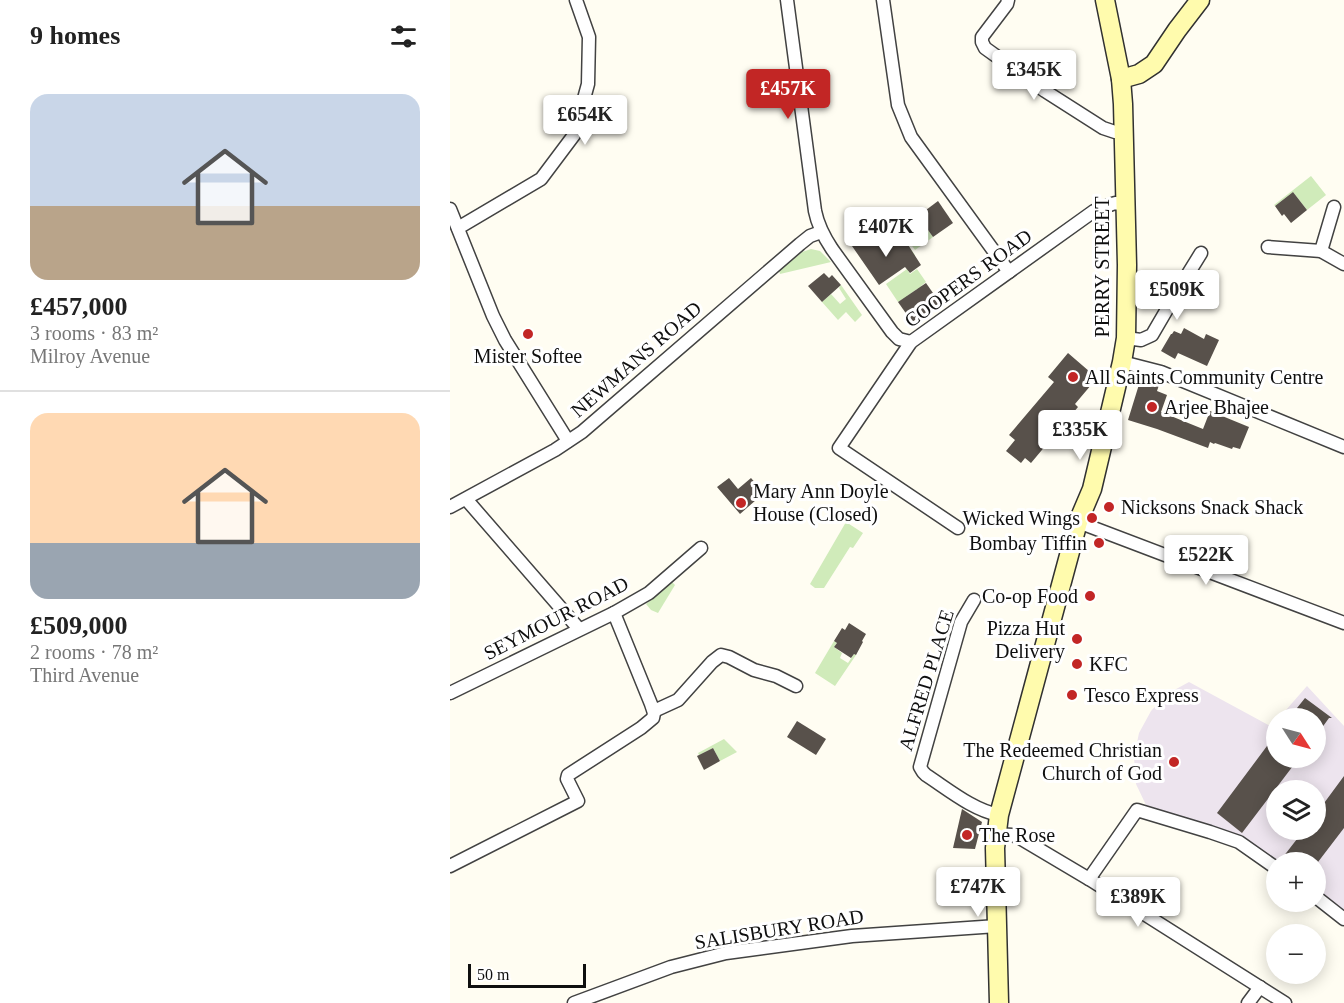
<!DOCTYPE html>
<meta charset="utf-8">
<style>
body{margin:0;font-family:"Times New Roman",serif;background:#f2f2f2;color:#222;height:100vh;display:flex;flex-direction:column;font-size:22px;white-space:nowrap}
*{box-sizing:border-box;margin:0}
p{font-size:20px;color:#767676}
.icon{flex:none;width:33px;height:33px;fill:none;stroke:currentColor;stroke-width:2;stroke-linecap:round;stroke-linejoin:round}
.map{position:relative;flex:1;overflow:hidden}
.details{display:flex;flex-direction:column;background:#fff;width:450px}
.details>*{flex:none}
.needle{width:39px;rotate:126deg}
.fabs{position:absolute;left:816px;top:708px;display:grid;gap:12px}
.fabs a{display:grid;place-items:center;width:60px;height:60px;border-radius:50%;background:#fff;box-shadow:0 3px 15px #0003;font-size:30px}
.scale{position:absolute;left:18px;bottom:15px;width:118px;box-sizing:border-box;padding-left:6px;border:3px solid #0f0f0f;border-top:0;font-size:16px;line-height:21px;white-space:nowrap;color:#0f0f0f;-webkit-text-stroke:4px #fff;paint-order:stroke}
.price{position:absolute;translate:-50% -51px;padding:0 14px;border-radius:6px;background:#fff;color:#222;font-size:20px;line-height:39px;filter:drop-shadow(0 2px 3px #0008)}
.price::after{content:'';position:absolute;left:50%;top:36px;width:18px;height:14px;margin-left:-9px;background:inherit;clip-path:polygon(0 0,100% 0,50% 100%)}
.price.current{background:#c22625;color:#fff}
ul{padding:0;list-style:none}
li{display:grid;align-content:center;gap:12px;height:318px;padding:0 30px}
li+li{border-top:2px solid #e0e0e0}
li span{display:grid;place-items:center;height:186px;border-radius:18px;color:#555}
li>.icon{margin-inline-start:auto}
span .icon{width:108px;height:108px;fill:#fffc;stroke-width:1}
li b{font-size:26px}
h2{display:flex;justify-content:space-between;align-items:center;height:72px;padding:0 30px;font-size:26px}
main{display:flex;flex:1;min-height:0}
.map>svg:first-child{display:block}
</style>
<main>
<section class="details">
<h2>9 homes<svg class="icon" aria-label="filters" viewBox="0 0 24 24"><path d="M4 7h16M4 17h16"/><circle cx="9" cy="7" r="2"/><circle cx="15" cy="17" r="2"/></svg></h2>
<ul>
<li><span style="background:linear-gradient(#c9d6e8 60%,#b9a48a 0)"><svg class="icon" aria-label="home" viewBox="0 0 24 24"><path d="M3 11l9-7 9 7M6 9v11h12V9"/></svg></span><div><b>£457,000</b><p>3 rooms · 83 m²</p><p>Milroy Avenue</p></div></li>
<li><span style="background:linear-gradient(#ffd9b3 70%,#9aa5b1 0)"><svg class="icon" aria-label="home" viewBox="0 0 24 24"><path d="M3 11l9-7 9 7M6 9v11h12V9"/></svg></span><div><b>£509,000</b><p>2 rooms · 78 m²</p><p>Third Avenue</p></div></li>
</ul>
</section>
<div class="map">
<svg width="894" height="1003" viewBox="0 0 894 1003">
<rect width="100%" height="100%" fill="#fffdf2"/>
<path fill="#ede4ee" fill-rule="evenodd" d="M 739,682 L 822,727 L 826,722 L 826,758 L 866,758 L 866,718 L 829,718 L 857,686 L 894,726 L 894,913 L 866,892 L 866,862 L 826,863 L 792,837 L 696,805 L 686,784 L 684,757 L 689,733 L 701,711 L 717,694 ZM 826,790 L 866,790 L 866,830 L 826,830 Z"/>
<g fill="#d0ebba">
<polygon points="861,176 876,195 857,210 843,192 825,206 824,205"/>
<polygon points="468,216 483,237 465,250 450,229"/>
<polygon points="440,219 465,255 464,260 431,253 436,250 432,244 426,248 421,242 427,238 423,232"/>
<polygon points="361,249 370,251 381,262 330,274 329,271 352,252"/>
<polygon points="457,269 460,274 467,269 476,282 471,286 475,292 467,289 457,296 460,301 453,299 448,302 436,284"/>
<polygon points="391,285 412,315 405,322 396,312 388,320 372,302 381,294 390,304 396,299 389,288"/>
<polygon points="396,522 413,533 403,548 400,547 374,588 365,588 360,584"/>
<polygon points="222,582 225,585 208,613 201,610 196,604"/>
<polygon points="384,641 387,643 384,647 392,653 390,658 398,663 404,654 406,655 385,686 365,673"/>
<polygon points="274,739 287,752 270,761 263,748 249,755 248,753"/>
</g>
<g fill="#58514b">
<polygon points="843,192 857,210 841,223 834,214 832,216 825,206"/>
<polygon points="488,201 503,223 483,237 468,216"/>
<polygon points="423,232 436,250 453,237 471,265 460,273 455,267 429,285 402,246"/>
<polygon points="374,273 379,278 382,275 391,285 372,302 358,286"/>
<polygon points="476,283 490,303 462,322 448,302"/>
<polygon points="734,328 754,339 756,334 769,340 757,366 728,353 725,359 711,351 721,334 722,334 724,331 731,334"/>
<polygon points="618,353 647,378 625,404 628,407 581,463 575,458 571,463 556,451 565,440 559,435 604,382 598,377"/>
<polygon points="691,378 709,385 707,391 717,395 711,412 753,429 760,411 799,427 790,449 783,447 782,449 765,443 764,444 760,442 758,448 707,429 678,420"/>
<polygon points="279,478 288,489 301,478 314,493 290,514 267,487"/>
<polygon points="399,623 416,634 412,641 413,642 406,655 404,654 401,658 384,647 387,643 384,641 392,628 395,630"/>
<polygon points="855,698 882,718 879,718 866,736 866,718 839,718"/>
<polygon points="347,721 376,739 366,755 337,737"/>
<polygon points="826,734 826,758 849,758 792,833 767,813"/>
<polygon points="263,748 270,761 254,770 247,756"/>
<polygon points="894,776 894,828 868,862 840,862 833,857 854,830 866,830 866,814"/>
<polygon points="512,809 532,822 525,849 503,848"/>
</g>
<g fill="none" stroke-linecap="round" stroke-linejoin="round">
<g stroke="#424242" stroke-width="15">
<g id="street">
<path d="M 337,0 L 365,211 C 368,226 374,237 382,249 L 442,332 L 449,339 L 461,342"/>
<polyline points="433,0 448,105 461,137 559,272"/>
<polyline points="558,0 557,4 532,37 532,42 535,48 595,91 653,128 665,132 675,132"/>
<polyline points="0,209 43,316 55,340 118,441"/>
<polyline points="8,228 91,179 124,135 138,84 139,37 126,0"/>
<polyline points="818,247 871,251 894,264"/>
<polyline points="871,251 884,207"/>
<polyline points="676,338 691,340 702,335 730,287 751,253"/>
<polyline points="672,362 711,372 894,447"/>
<polyline points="16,499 129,629"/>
<polyline points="0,507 105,450 132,432 350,244 360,236 371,232"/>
<polyline points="628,522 894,623"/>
<polyline points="508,528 389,448 461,342 644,211 665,203 675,205"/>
<path d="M 524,600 L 511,622 L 470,767 L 473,772 L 476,775 C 499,790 523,810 549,815"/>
<polyline points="0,693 164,613 199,593 251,548"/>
<polyline points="204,711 228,700 262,662 271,655 279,657 304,670 326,676 346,686"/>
<polyline points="546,834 562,835 570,838 639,879 835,1003"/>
<polyline points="0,866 128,801 117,779 118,775 191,728 203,718 204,713 201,704 164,613"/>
<polyline points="639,879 687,810 760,832 789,842 826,868"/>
<polyline points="866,897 894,919"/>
<polyline points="124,1003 221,967 276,953 402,936 547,926"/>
<polyline points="798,1003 810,987"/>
</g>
</g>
<g stroke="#313131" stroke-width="21">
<g id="secondary">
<polyline points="671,79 689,74 704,64 727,30 750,0"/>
<polyline points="549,1003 545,848 549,815 628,522 642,489 672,362 676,338 677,265 673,104 671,79 655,0"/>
</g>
</g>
<use href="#street" stroke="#fff" stroke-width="12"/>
<use href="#secondary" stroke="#fffbad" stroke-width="18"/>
</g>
<g fill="#c22625" stroke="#fff" stroke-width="2">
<circle cx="78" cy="334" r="6"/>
<circle cx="623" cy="377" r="6"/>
<circle cx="702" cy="407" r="6"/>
<circle cx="291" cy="503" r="6"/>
<circle cx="659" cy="507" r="6"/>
<circle cx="642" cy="518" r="6"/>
<circle cx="649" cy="543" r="6"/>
<circle cx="640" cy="596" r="6"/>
<circle cx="627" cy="639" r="6"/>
<circle cx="627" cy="664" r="6"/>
<circle cx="622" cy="695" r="6"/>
<circle cx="724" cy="762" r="6"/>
<circle cx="517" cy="835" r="6"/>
</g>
<g text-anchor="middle" stroke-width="6" stroke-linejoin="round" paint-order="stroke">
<g font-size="20" fill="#0f0f0f" stroke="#fff">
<text transform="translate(652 267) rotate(-90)" y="7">PERRY STREET</text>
<text transform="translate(518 278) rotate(-36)" y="7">COOPERS ROAD</text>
<text transform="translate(186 359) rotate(-41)" y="7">NEWMANS ROAD</text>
<text transform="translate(106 618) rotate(-27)" y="7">SEYMOUR ROAD</text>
<text transform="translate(476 680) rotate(-73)" y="7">ALFRED PLACE</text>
<text transform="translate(329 929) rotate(-9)" y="7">SALISBURY ROAD</text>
</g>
<g font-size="20" fill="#0f0f0f" stroke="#fff" text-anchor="start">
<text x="78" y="363" text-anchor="middle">Mister Softee</text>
<text x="635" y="384">All Saints Community Centre</text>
<text x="714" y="414">Arjee Bhajee</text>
<text x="303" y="498">Mary Ann Doyle<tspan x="303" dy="23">House (Closed)</tspan></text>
<text x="671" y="514">Nicksons Snack Shack</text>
<text x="630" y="525" text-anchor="end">Wicked Wings</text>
<text x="637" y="550" text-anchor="end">Bombay Tiffin</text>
<text x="628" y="603" text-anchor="end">Co-op Food</text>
<text x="615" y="635" text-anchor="end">Pizza Hut<tspan x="615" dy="23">Delivery</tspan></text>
<text x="639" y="671">KFC</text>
<text x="634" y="702">Tesco Express</text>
<text x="712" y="757" text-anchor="end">The Redeemed Christian<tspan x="712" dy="23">Church of God</tspan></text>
<text x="529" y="842">The Rose</text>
</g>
</g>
</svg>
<div class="fabs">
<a><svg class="needle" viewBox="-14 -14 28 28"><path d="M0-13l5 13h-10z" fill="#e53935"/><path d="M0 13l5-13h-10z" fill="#767676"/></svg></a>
<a><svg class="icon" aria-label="layers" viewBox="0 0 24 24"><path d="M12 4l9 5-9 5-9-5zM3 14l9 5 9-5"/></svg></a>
<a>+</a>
<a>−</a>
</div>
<div class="scale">50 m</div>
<b class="price" style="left:584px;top:101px">£345K</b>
<b class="price current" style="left:338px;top:120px">£457K</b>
<b class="price" style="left:135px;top:146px">£654K</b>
<b class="price" style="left:436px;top:258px">£407K</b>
<b class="price" style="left:727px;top:321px">£509K</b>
<b class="price" style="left:630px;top:461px">£335K</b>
<b class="price" style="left:756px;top:586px">£522K</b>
<b class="price" style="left:528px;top:918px">£747K</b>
<b class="price" style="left:688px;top:928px">£389K</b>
</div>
</main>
